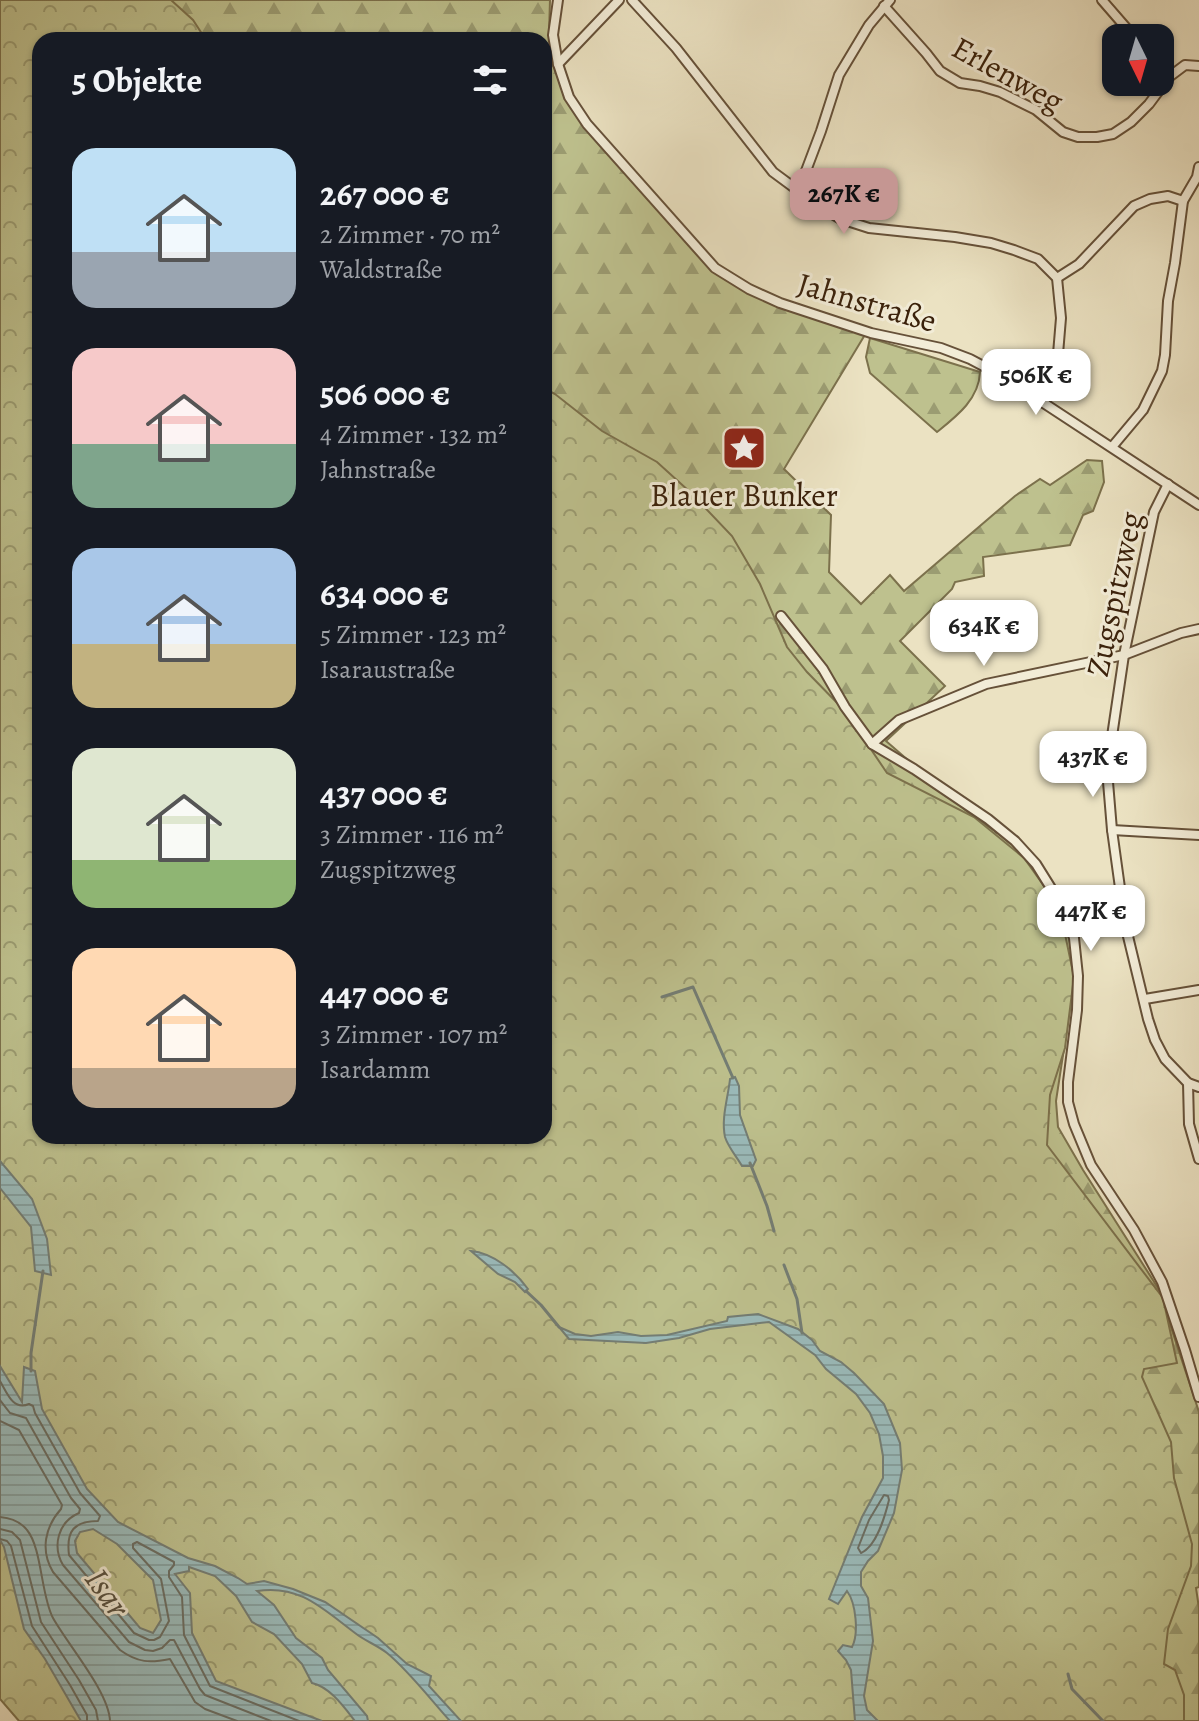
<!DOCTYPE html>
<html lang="de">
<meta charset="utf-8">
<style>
body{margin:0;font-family:Alegreya,serif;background:#20242c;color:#f1f3f6;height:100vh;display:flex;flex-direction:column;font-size:30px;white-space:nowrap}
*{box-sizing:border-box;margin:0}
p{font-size:26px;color:#9ea1a6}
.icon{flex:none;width:44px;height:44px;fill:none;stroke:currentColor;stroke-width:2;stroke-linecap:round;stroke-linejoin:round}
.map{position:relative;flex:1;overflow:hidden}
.sheet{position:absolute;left:32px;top:32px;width:520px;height:1112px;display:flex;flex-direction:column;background:#171b24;border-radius:24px;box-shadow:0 2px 6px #0004}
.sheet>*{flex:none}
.needle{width:52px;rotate:175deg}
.tools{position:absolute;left:1102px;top:24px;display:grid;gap:16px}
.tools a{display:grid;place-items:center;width:72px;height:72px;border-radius:16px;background:#171b24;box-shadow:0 2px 6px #0004;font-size:40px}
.price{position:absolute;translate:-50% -68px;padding:0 18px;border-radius:16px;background:#fff;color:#222;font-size:26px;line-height:52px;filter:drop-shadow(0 2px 4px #0008)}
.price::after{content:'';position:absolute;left:50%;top:48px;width:24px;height:18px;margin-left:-12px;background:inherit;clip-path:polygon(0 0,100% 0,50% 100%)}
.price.active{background:#c59692;color:#111}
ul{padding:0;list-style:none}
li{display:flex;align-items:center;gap:24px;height:200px;padding:0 40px}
li span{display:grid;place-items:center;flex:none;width:224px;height:160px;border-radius:24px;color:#555}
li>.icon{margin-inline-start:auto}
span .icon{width:96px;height:96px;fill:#fffc;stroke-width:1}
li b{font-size:34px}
h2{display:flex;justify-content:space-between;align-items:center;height:96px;padding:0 40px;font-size:34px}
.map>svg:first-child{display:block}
</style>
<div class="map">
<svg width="1199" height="1721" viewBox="0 0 1199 1721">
<defs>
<pattern id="forest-firs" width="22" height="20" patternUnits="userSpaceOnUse" patternTransform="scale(2)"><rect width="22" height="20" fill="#bec18e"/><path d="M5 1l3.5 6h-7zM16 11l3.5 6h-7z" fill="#9b9c72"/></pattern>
<pattern id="park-crowns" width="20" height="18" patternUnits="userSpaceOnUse" patternTransform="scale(2)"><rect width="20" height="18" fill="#bec18e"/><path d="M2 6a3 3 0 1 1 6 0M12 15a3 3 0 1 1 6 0" fill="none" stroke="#9b9c72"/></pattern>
<pattern id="water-rules" width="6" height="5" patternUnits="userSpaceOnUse" patternTransform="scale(2)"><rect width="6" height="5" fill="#9bbcbc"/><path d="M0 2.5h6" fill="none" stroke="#86a1a0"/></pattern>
</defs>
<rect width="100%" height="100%" fill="#ebe2c2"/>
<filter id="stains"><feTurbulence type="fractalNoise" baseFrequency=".0025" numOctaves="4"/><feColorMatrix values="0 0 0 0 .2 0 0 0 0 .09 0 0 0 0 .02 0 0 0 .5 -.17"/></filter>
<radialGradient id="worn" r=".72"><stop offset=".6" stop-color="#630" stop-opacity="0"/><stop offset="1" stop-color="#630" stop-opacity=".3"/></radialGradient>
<g fill="url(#forest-firs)" stroke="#7c714c" stroke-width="2" fill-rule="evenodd">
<path d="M 0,0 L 550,0 L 549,34 L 552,54 L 565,98 L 584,127 L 712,271 L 747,292 L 866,333 L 784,469 L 831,515 L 829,572 L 861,604 L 890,575 L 904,591 L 1015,496 L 1040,479 L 1050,485 L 1087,460 L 1102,461 L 1104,482 L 1093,511 L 1083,515 L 1070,545 L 983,557 L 984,576 L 955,582 L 952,589 L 900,641 L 945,686 L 886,741 L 971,815 L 1013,843 L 1034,865 L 1062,909 L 1072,938 L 1075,976 L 1056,1101 L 1058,1127 L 1083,1170 L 1158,1288 L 1199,1412 L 1199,1587 L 1196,1588 L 1199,1608 L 1199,1721 L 1045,1721 L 118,1339 L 0,1032 ZM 40,40 L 544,40 L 544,1136 L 40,1136 Z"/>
<path d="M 870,338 L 980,372 C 979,399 957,416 937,432 L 870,373 L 866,357 Z"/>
</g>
<polygon fill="url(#park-crowns)" stroke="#7c714c" stroke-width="2" points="0,0 171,0 193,20 206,40 40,40 40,1136 544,1136 544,388 555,394 602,431 657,462 690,492 732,536 760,584 787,647 807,672 845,711 887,773 974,817 1024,858 1044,886 1061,915 1074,977 1065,1048 1050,1095 1047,1145 1163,1298 1177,1363 1144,1369 1142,1377 1171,1442 1174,1478 1192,1544 1191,1566 1168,1629 1164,1664 1175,1670 1184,1695 1184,1721 19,1721 0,1699"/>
<g fill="url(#water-rules)" stroke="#747e75" stroke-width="2" fill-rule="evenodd">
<path d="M 735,1077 L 739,1086 L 740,1115 L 756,1160 L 753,1166 L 742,1166 C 737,1157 728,1147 725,1137 C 721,1118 728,1098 730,1079 Z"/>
<polygon points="0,1161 32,1199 47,1239 51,1275 35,1271 31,1227 0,1188"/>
<path d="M 471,1251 C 493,1253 515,1271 528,1289 L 525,1292 L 515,1282 L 498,1274 Z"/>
<path d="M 758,1314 L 798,1329 L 812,1340 L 820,1351 L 841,1362 L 854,1373 L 884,1404 L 900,1443 L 902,1470 L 894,1513 L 878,1551 L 868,1561 L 861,1572 L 861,1586 L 868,1598 L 873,1641 L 864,1696 L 867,1710 L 878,1721 L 855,1721 L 851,1670 L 846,1660 L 838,1651 L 843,1645 L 852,1647 C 859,1634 856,1603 847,1591 L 838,1604 L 829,1599 L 862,1517 L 883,1478 L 883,1456 L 879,1434 L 870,1413 L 856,1394 L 826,1369 L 815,1355 L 769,1322 L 710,1329 L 679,1338 L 646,1343 L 569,1339 L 559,1327 L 575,1334 L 591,1336 L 618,1332 L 641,1336 L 667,1335 L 727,1321 L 728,1317 Z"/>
<path d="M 0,1366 L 22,1402 L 24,1367 L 35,1371 L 42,1409 L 87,1489 L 118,1522 L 188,1558 L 215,1566 L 238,1578 L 247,1584 L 264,1581 L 293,1589 L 325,1602 L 378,1638 L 407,1664 L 431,1676 L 429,1686 L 461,1721 L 450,1721 C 431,1700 408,1670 387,1653 C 377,1645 365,1641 355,1633 C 324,1610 300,1584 257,1591 L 274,1605 L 296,1638 L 322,1658 L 328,1670 L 367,1716 L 368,1721 L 355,1721 C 344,1707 330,1687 312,1683 L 302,1664 L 274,1634 L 252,1622 L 236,1596 L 215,1576 L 189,1567 L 189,1571 L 175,1574 L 190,1593 L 192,1633 L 216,1681 L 322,1721 L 81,1721 L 45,1659 L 24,1629 L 4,1547 L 0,1540 ZM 93,1529 L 117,1544 L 153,1580 L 161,1620 L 153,1633 L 140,1628 L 77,1553 L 75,1541 L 80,1532 Z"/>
</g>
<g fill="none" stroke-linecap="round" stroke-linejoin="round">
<g stroke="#6a6e64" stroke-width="2">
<path d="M 0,1381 C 7,1393 13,1411 29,1404 L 33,1406 L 35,1413 L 80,1493 L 100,1516 L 98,1521 C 74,1521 66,1531 69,1555 L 134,1633 L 149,1640 L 154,1640 L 160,1637 L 169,1621 L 161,1579 L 133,1548 L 133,1544 L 137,1542 L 174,1562 L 174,1565 L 169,1571 L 169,1577 L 182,1597 L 184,1635 L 210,1686 L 299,1721"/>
<path d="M 0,1400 L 10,1413 L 26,1418 L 71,1498 L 80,1509 L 79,1513 C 58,1522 52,1546 63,1565 L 129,1642 L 145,1650 L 153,1651 L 162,1648 L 170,1640 L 174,1640 L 200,1689 L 205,1695 L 271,1721"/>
<path d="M 0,1421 L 19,1430 L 62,1505 L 61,1509 C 45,1527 40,1550 53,1572 L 120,1650 C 138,1663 150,1663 170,1659 L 195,1702 L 205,1709 L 237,1721"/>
<path d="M 884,1495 L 888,1496 L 889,1500 C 885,1516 877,1546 861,1553 L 858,1548 L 869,1520 Z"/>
<path d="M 0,1517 C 11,1518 20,1521 27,1530 C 42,1548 41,1596 53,1618 C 68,1645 109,1692 110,1721"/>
<polyline points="0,1529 12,1532 20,1540 41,1622 79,1680 96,1710 98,1721"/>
<polyline points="0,1539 7,1541 11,1546 32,1626 70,1685 87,1715 87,1721"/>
</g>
<g stroke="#747e75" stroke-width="3">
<polyline points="662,997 693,987 733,1078"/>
<polyline points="750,1163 767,1206 774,1231"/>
<polyline points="784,1265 797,1299 802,1333"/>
<polyline points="526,1291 541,1305 559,1327"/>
<polyline points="31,1371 31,1353 43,1271"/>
<polyline points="1068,1674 1072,1689 1103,1721"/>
</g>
<g stroke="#665139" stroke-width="12">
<g id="street">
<polyline points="558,0 553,35 558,64 569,97 587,124 715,268 749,289 780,303 871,333 941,348 970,359 1004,377 1199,505"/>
<polyline points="632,0 676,48 773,172 819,206 841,219 869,228 955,237 991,243 1014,250 1038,259 1057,278 1061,318 1058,354 1044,403"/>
<polyline points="1102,0 1135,38"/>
<polyline points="884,6 926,53 940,71 960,83 980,86 1000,92 1036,110 1063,132 1078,137 1097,137 1113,134 1131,122 1149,104 1169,77 1185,65 1199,66"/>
<polyline points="558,64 619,0"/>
<polyline points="1160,67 1169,77"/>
<polyline points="798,192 821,131 839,75 869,25 890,0"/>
<polyline points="1057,278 1079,264 1134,206 1150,199 1168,196 1183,201"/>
<polyline points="1112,447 1143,410 1162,371 1165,355 1168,301 1175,263 1183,201 1197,177 1199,167"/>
<polyline points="1168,484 1154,512 1124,655 1107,770 1112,830 1125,924 1148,1019 1155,1040 1165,1059 1188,1083 1199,1087"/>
<polyline points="781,616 823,669 845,707 872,744 914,769 988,819 1015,841 1036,864 1064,909 1074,938 1078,976 1077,1010 1068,1082 1068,1102 1074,1124 1091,1165 1134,1230 1162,1282 1185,1350 1199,1397"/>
<polyline points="872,744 899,720 986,684 1124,655 1181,633 1199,629"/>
<polyline points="1112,830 1199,835"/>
<polyline points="1145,999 1199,990"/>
<polyline points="1188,1083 1189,1124 1199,1159"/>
</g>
</g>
<use href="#street" stroke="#f2ecd7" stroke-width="8"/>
</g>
<defs>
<g id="sight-square" transform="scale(2.3)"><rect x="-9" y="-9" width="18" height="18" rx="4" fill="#8f2418" stroke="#f2ecd7"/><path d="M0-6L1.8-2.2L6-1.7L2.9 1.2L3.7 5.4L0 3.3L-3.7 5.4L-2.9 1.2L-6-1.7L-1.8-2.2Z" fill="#fff"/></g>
</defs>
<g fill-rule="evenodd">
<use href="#sight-square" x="744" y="448"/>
</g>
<g text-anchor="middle" stroke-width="6" stroke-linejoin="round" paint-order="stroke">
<g font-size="32" fill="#3a210b" stroke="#f2ecd7">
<text transform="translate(1008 74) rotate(29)" y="11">Erlenweg</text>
<text transform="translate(867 302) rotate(16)" y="11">Jahnstraße</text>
<text transform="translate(1114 594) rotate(-78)" y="11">Zugspitzweg</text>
</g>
<g font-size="32" fill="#3a210b" stroke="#f2ecd7">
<text x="744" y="506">Blauer Bunker</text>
</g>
<g font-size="34" font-style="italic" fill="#575040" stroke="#f2ecd7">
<text transform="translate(108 1592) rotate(55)" y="12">Isar</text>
</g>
</g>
<rect width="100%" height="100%" filter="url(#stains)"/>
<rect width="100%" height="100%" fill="url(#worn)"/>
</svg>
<div class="tools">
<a><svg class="needle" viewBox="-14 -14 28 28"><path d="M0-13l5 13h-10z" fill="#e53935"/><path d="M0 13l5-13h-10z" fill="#9ea1a6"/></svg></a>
</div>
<b class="price active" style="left:844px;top:236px">267K €</b>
<b class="price" style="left:1036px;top:417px">506K €</b>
<b class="price" style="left:984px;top:668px">634K €</b>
<b class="price" style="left:1093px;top:799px">437K €</b>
<b class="price" style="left:1091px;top:953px">447K €</b>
<section class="sheet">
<h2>5 Objekte<svg class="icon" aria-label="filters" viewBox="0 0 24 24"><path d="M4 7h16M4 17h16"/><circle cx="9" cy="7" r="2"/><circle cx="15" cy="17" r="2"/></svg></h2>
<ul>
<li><span style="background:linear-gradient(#bfe0f5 65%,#9aa5b1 0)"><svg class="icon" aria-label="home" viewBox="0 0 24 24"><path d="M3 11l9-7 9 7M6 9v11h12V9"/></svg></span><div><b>267 000 €</b><p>2 Zimmer · 70 m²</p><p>Waldstraße</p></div></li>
<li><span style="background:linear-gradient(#f6c9c9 60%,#7fa58c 0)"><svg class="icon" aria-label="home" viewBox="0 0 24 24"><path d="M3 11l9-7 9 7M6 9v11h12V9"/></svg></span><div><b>506 000 €</b><p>4 Zimmer · 132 m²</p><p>Jahnstraße</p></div></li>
<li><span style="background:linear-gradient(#a9c7e8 60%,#c2b280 0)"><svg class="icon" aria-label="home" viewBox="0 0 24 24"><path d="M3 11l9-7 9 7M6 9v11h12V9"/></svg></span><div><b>634 000 €</b><p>5 Zimmer · 123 m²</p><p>Isaraustraße</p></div></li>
<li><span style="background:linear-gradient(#dfe7d0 70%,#8fb573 0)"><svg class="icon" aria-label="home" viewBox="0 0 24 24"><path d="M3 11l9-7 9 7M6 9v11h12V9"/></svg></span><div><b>437 000 €</b><p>3 Zimmer · 116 m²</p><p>Zugspitzweg</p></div></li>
<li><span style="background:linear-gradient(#ffd9b3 75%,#b9a48a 0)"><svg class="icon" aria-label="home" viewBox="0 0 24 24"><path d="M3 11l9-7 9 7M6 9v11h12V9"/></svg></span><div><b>447 000 €</b><p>3 Zimmer · 107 m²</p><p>Isardamm</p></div></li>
</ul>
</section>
</div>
